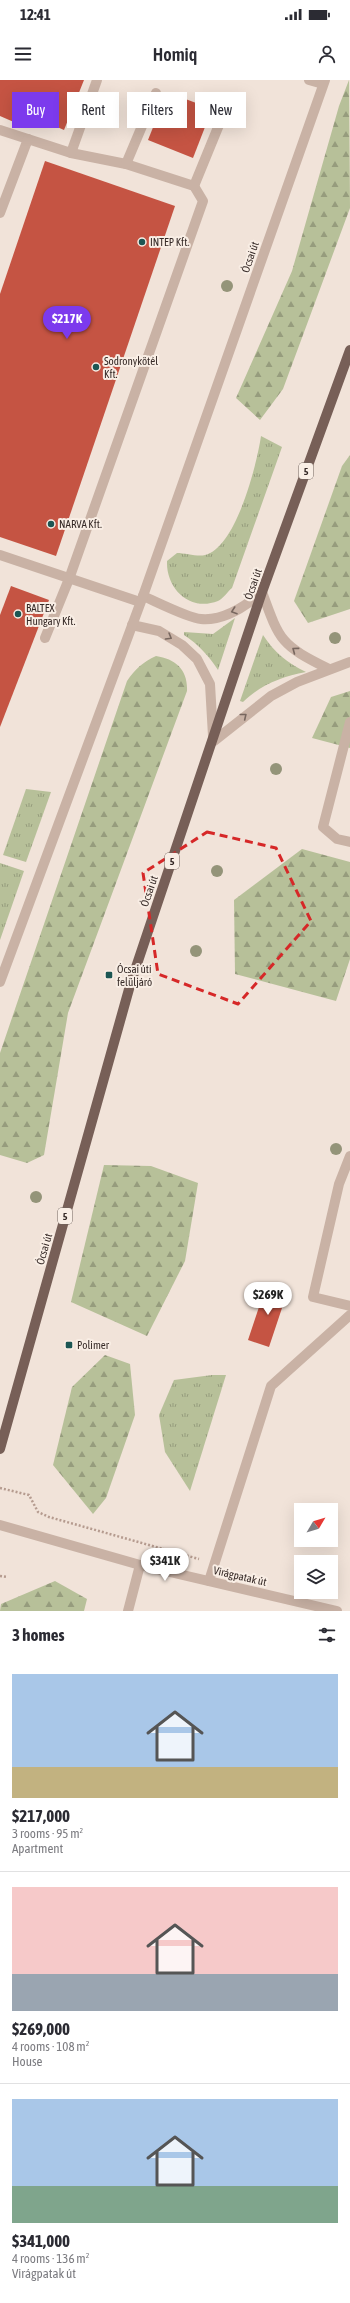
<!DOCTYPE html>
<meta charset="utf-8">
<style>
body{margin:0;font-family:"Asap Condensed",sans-serif;background:#f7f7f7;color:#2b2b33;height:100vh;display:flex;flex-direction:column;font-size:15px;white-space:nowrap}
*{box-sizing:border-box;margin:0}
p{font-size:13px;color:#7c7c81}
.icon{flex:none;width:22px;height:22px;fill:none;stroke:currentColor;stroke-width:2;stroke-linecap:round;stroke-linejoin:round}
.map{position:relative;height:1531px;overflow:hidden}
.side{display:flex;flex-direction:column;background:#fff;flex:1}
.side>*{flex:none}
.banner{position:absolute;left:12px;top:12px;width:326px;height:36px;display:flex;gap:8px}
.needle{width:26px;rotate:52deg}
.buttons{position:absolute;left:294px;top:1423px;display:grid;gap:8px}
.buttons a{display:grid;place-items:center;width:44px;height:44px;border-radius:0px;background:#fff;box-shadow:0 4px 16px #0002;font-size:20px}
.price{position:absolute;translate:-50% -34px;padding:0 9px;border-radius:14px;background:#fff;color:#222;font-size:13px;line-height:26px;filter:drop-shadow(0 1px 2px #0008)}
.price::after{content:'';position:absolute;left:50%;top:24px;width:12px;height:9px;margin-left:-6px;background:inherit;clip-path:polygon(0 0,100% 0,50% 100%)}
.price.selected{background:#7c3aed;color:#fff}
ul{padding:0;list-style:none}
li{display:grid;align-content:center;gap:8px;height:212px;padding:0 12px}
li+li{border-top:1px solid #e1e1e2}
li span{display:grid;place-items:center;height:124px;border-radius:0px;color:#555}
li>.icon{margin-inline-start:auto}
span .icon{width:72px;height:72px;fill:#fffc;stroke-width:1}
li b{font-size:17px}
h2{display:flex;justify-content:space-between;align-items:center;height:48px;padding:0 12px;font-size:17px}
.tag{padding:0 14px;border-radius:0px;background:#fff;box-shadow:0 4px 16px #0002;font-size:14px;line-height:36px}
.tag.selected{background:#7c3aed;color:#fff}
.status{display:flex;justify-content:space-between;align-items:center;height:28px;padding:0 20px;background:#fff;direction:ltr}
.status svg{height:11px;fill:currentColor}
header{display:flex;justify-content:space-between;align-items:center;height:52px;padding:0 12px;background:#fff;font-size:18px;font-weight:600}
.map>svg:first-child{display:block}
</style>
<div class="status"><b>12:41</b><svg viewBox="0 0 49 12"><path d="M0 12V9h3v3zM5 12V6h3v6zM10 12V3h3v9zM15 12V0h3v12zM26 1h20v11H26zM47 4h2v5h-2z"/></svg></div>
<header><svg class="icon" aria-label="menu" viewBox="0 0 24 24"><path d="M4 6h16M4 12h16M4 18h16"/></svg>Homiq<svg class="icon" aria-label="person" viewBox="0 0 24 24"><circle cx="12" cy="8" r="4"/><path d="M4 21q1-7 8-7t8 7"/></svg></header>
<div class="map">
<svg width="350" height="1531" viewBox="0 0 350 1531">
<defs>
<pattern id="grass-tufts" width="24" height="20" patternUnits="userSpaceOnUse"><rect width="24" height="20" fill="#b7c099"/><path d="M3 7l-1-3M5 7V3M7 7l1-3M15 17l-1-3M17 17v-4M19 17l1-3" fill="none" stroke="#969c7d"/></pattern>
<pattern id="forest-firs" width="22" height="20" patternUnits="userSpaceOnUse"><rect width="22" height="20" fill="#b7c099"/><path d="M5 1l3.5 6h-7zM16 11l3.5 6h-7z" fill="#969c7d"/></pattern>
</defs>
<rect width="100%" height="100%" fill="#f1e3d9"/>
<g fill="url(#grass-tufts)">
<path d="M 261,356 L 282,367 L 232,508 C 228,511 223,519 218,521 C 190,532 166,509 167,481 L 177,473 C 185,473 198,477 205,475 C 236,468 257,384 261,356 Z"/>
<path d="M 235,538 L 218,590 C 208,575 199,565 184,555 L 184,552 L 213,554 Z"/>
<path d="M 263,555 C 274,572 287,583 306,592 C 281,597 262,604 243,622 L 240,621 Z"/>
<polygon points="26,709 51,712 26,782 3,775"/>
<polygon points="0,783 24,791 0,860"/>
<polygon points="212,1295 226,1295 190,1411 165,1372 159,1335 174,1300"/>
</g>
<g fill="url(#forest-firs)">
<polygon points="349,0 350,128 283,309 260,340 236,318 292,191 339,26"/>
<polygon points="350,375 350,529 308,543 294,521 342,386"/>
<path d="M 156,576 C 176,579 188,590 187,611 L 68,933 L 44,1075 L 27,1083 L 0,1075 L 0,973 L 127,601 C 135,589 143,582 156,576 Z"/>
<polygon points="350,611 350,668 312,658 331,617"/>
<polygon points="302,769 350,782 350,879 336,921 235,894 234,820"/>
<polygon points="104,1085 151,1086 198,1103 185,1181 147,1256 71,1222"/>
<polygon points="105,1275 130,1284 135,1335 106,1418 93,1434 53,1385 72,1307"/>
<polygon points="55,1501 87,1519 84,1531 0,1531 1,1524"/>
</g>
<g fill="#c55443">
<polygon points="0,0 84,0 64,50 28,34 23,46 0,36"/>
<polygon points="167,12 212,29 193,78 148,60"/>
<polygon points="45,81 175,126 56,476 0,457 0,214"/>
<polygon points="11,506 49,520 0,647 0,535"/>
<polygon points="266,1206 287,1213 269,1267 248,1260"/>
</g>
<g fill="none" stroke-linecap="round" stroke-linejoin="round">
<g stroke="#b59b8f" stroke-width="2.5" stroke-dasharray="2 2" stroke-linecap="butt">
<polyline points="0,1408 29,1415 38,1432 49,1437 199,1479"/>
<polyline points="0,1496 7,1497"/>
</g>
<g stroke="#c9b2a5" stroke-width="10">
<polyline points="309,0 323,4"/>
<polyline points="0,50 71,73 126,84 194,106 203,121 69,499 45,558"/>
<polyline points="71,73 97,0"/>
<polyline points="126,84 156,13"/>
<polyline points="194,106 221,40"/>
<polyline points="0,133 28,59"/>
<polyline points="0,475 140,522"/>
<path d="M 143,516 C 157,522 188,538 201,539 C 224,541 246,526 262,512 C 280,562 281,565 329,589"/>
<polyline points="132,545 159,551 182,565 197,579 210,604 213,656"/>
<polyline points="350,642 323,747 337,759 350,762"/>
<polyline points="214,661 271,616 297,602 350,582"/>
<polyline points="0,902 143,516 325,0"/>
<polyline points="350,1076 339,1104 313,1217 350,1226"/>
<polyline points="209,1501 271,1306 350,1235"/>
<polyline points="128,1531 140,1485"/>
</g>
<polyline stroke="#c9b2a5" stroke-width="10" points="0,1445 140,1485 337,1531"/>
<polyline stroke="#775f57" stroke-width="10" points="0,1369 131,902 262,512 350,270"/>
</g>
<g fill="#949479">
<circle cx="227" cy="206" r="6"/>
<circle cx="335" cy="558" r="6"/>
<circle cx="276" cy="689" r="6"/>
<circle cx="217" cy="791" r="6"/>
<circle cx="196" cy="871" r="6"/>
<circle cx="336" cy="1069" r="6"/>
<circle cx="36" cy="1117" r="6"/>
</g>
<defs><path id="oneway-chevron" d="M-2-3.5L2.5 0L-2 3.5" fill="none" stroke-width="1.6" stroke-linecap="round" stroke-linejoin="round"/></defs>
<g stroke="#78675f">
<use href="#oneway-chevron" transform="translate(234 531) rotate(161)"/>
<use href="#oneway-chevron" transform="translate(169 557) rotate(30)"/>
<use href="#oneway-chevron" transform="translate(295 570) rotate(-143)"/>
<use href="#oneway-chevron" transform="translate(244 636) rotate(-39)"/>
</g>
<path fill="none" stroke="#d62828" stroke-width="3" stroke-dasharray="8 5" stroke-linejoin="round" d="M 207,752 L 276,768 L 311,841 L 238,924 L 158,894 L 143,793 Z"/>
<g fill="#1c5653" stroke="#f9eee5" stroke-width="1.5">
<circle cx="142" cy="162" r="4"/>
<circle cx="96" cy="287" r="4"/>
<circle cx="51" cy="444" r="4"/>
<circle cx="18" cy="534" r="4"/>
<rect x="105" y="891" width="8" height="8" rx="2"/>
<rect x="65" y="1261" width="8" height="8" rx="2"/>
</g>
<g text-anchor="middle" stroke-width="4" stroke-linejoin="round" paint-order="stroke">
<g fill="#f9eee5" stroke="#70645f" stroke-width="1">
<rect x="299" y="383" width="14" height="16" rx="3"/>
<rect x="165" y="773" width="14" height="16" rx="3"/>
<rect x="58" y="1128" width="14" height="16" rx="3"/>
</g>
<g font-size="10" font-weight="bold" fill="#352926">
<text x="306" y="395">5</text>
<text x="172" y="785">5</text>
<text x="65" y="1140">5</text>
</g>
<g font-size="11" fill="#352926" stroke="#f9eee5" text-anchor="start">
<text x="150" y="166">INTEP Kft.</text>
<text x="104" y="285">Sodronykötél<tspan x="104" dy="13">Kft.</tspan></text>
<text x="59" y="448">NARVA Kft.</text>
<text x="26" y="532">BALTEX<tspan x="26" dy="13">Hungary Kft.</tspan></text>
<text x="117" y="893">Ócsai úti<tspan x="117" dy="13">felüljáró</tspan></text>
<text x="77" y="1269">Polimer</text>
</g>
<g font-size="11" fill="#352926" stroke="#f9eee5">
<text transform="translate(250 177) rotate(-71)" y="4">Ócsai út</text>
<text transform="translate(253 504) rotate(-71)" y="4">Ócsai út</text>
<text transform="translate(149 811) rotate(-71)" y="4">Ócsai út</text>
<text transform="translate(44 1169) rotate(-74)" y="4">Ócsai út</text>
<text transform="translate(240 1496) rotate(13)" y="4">Virágpatak út</text>
</g>
</g>
</svg>
<div class="buttons">
<a><svg class="needle" viewBox="-14 -14 28 28"><path d="M0-13l5 13h-10z" fill="#e53935"/><path d="M0 13l5-13h-10z" fill="#7c7c81"/></svg></a>
<a><svg class="icon" aria-label="layers" viewBox="0 0 24 24"><path d="M12 4l9 5-9 5-9-5zM3 14l9 5 9-5"/></svg></a>
</div>
<b class="price selected" style="left:67px;top:260px">$217K</b>
<b class="price" style="left:268px;top:1236px">$269K</b>
<b class="price" style="left:165px;top:1502px">$341K</b>
<div class="banner">
<a class="tag selected">Buy</a>
<a class="tag">Rent</a>
<a class="tag">Filters</a>
<a class="tag">New</a>
</div>
</div>
<section class="side">
<h2>3 homes<svg class="icon" aria-label="filters" viewBox="0 0 24 24"><path d="M4 7h16M4 17h16"/><circle cx="9" cy="7" r="2"/><circle cx="15" cy="17" r="2"/></svg></h2>
<ul>
<li><span style="background:linear-gradient(#a9c7e8 75%,#c2b280 0)"><svg class="icon" aria-label="home" viewBox="0 0 24 24"><path d="M3 11l9-7 9 7M6 9v11h12V9"/></svg></span><div><b>$217,000</b><p>3 rooms · 95 m²</p><p>Apartment</p></div></li>
<li><span style="background:linear-gradient(#f6c9c9 70%,#9aa5b1 0)"><svg class="icon" aria-label="home" viewBox="0 0 24 24"><path d="M3 11l9-7 9 7M6 9v11h12V9"/></svg></span><div><b>$269,000</b><p>4 rooms · 108 m²</p><p>House</p></div></li>
<li><span style="background:linear-gradient(#a9c7e8 70%,#7fa58c 0)"><svg class="icon" aria-label="home" viewBox="0 0 24 24"><path d="M3 11l9-7 9 7M6 9v11h12V9"/></svg></span><div><b>$341,000</b><p>4 rooms · 136 m²</p><p>Virágpatak út</p></div></li>
</ul>
</section>
